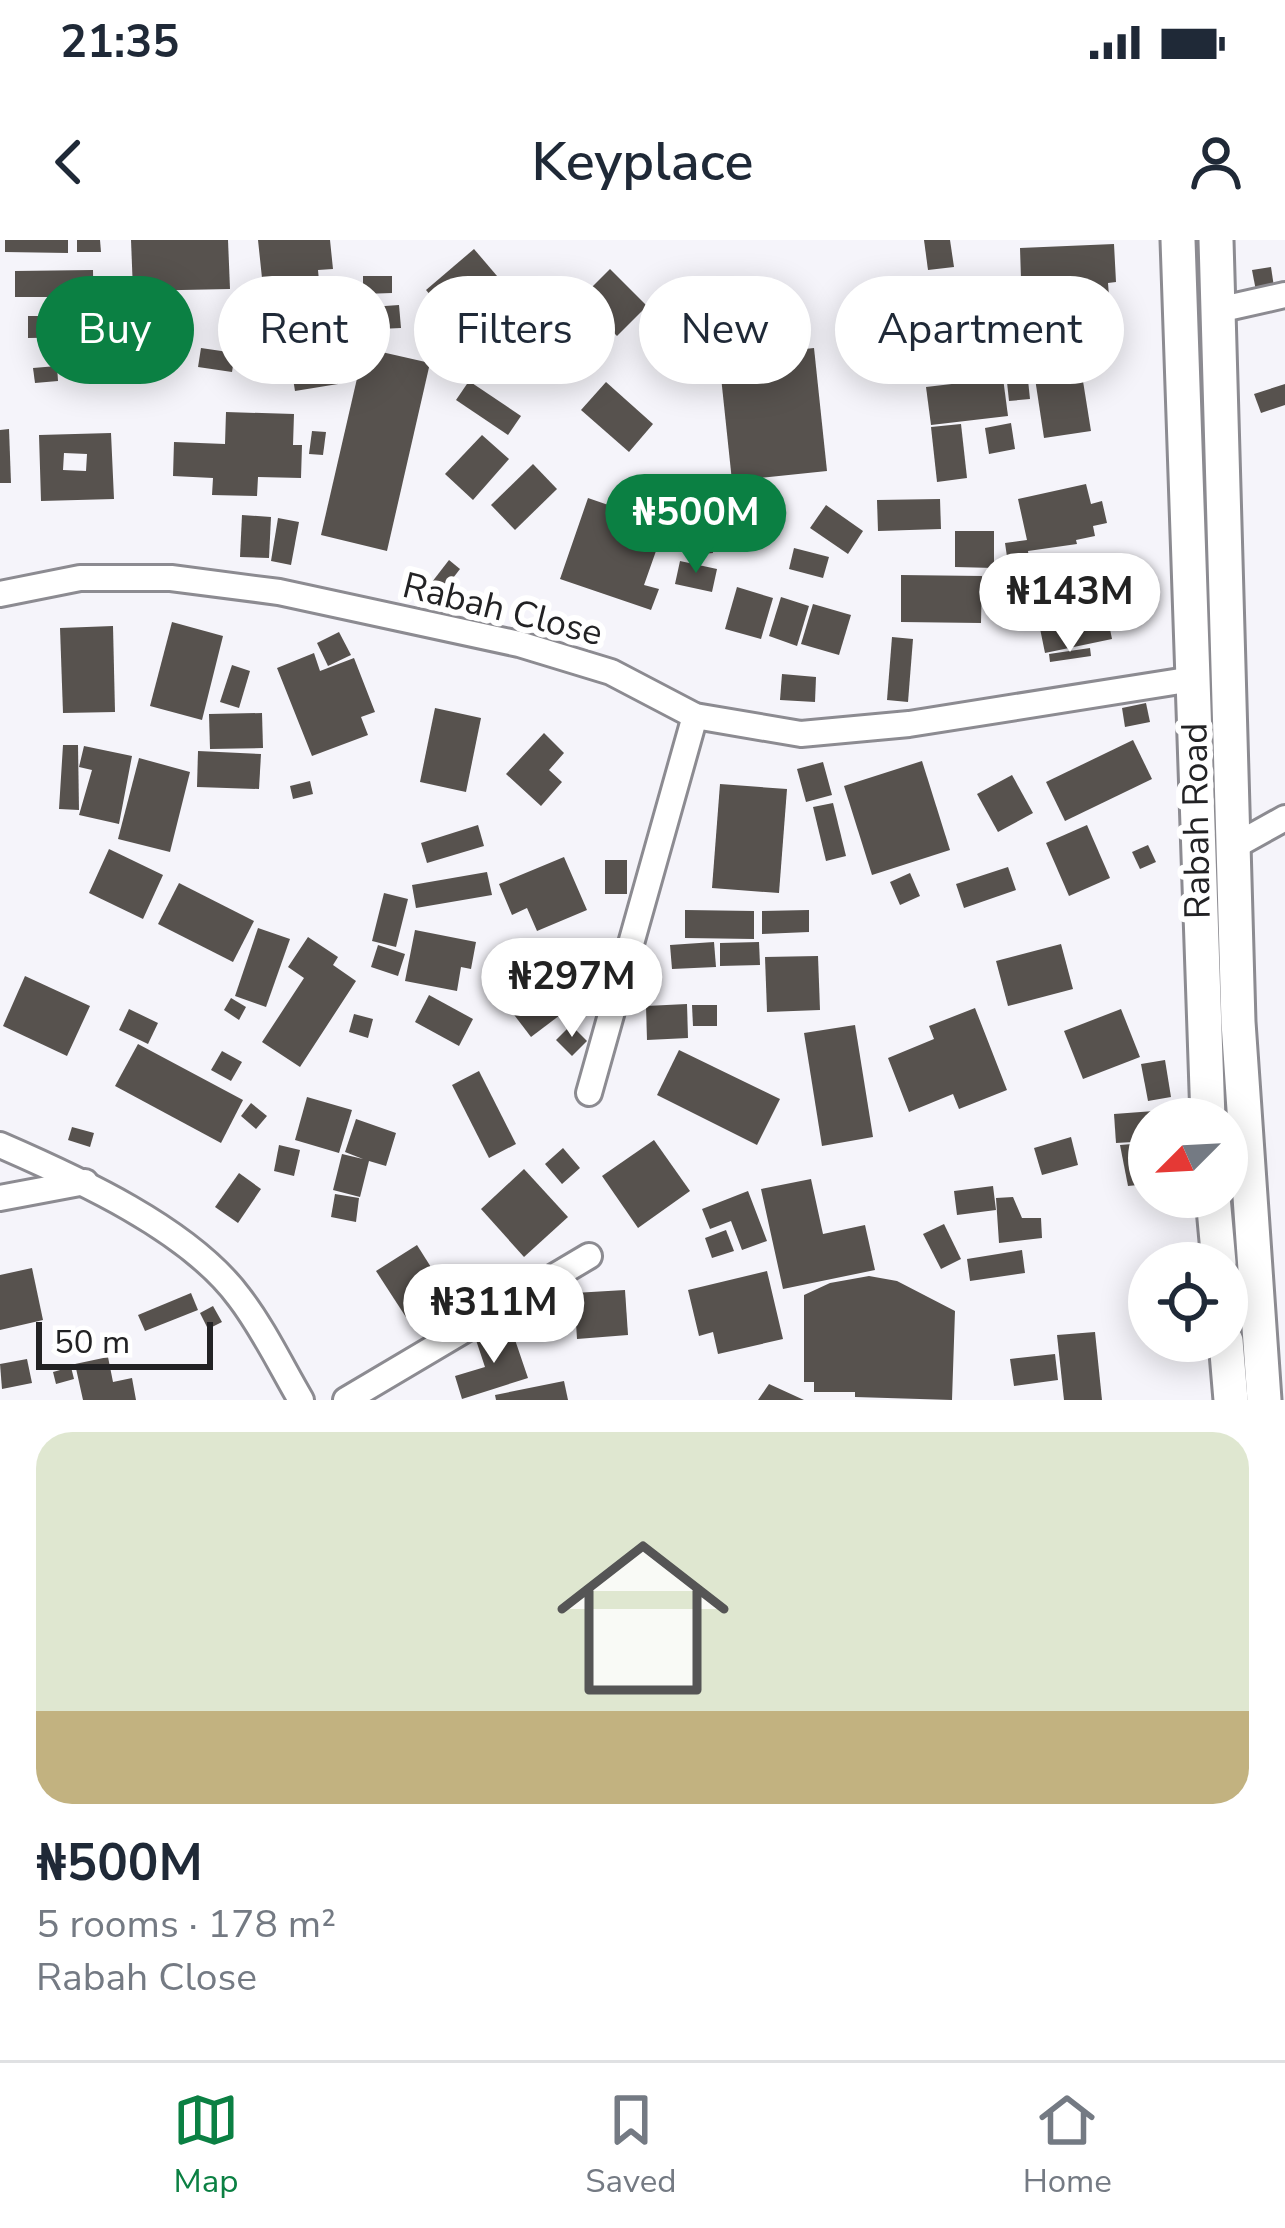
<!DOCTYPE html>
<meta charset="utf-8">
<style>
body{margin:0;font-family:"Nunito Sans",sans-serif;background:#f6f6f7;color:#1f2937;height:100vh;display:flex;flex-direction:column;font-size:45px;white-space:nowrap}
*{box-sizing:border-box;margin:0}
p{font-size:39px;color:#747a83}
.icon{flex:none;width:66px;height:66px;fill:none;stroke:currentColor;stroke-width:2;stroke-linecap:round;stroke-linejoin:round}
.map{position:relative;height:1160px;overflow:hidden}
.drawer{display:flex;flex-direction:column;background:#fff;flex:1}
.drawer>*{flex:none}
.hud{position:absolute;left:36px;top:36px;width:1215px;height:108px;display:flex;gap:24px}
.needle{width:78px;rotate:246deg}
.fabs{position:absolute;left:1128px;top:858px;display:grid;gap:24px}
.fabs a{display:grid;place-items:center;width:120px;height:120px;border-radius:50%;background:#fff;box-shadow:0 6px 30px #0003;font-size:60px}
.scale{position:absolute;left:36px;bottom:30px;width:177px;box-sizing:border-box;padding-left:12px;border:6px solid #222224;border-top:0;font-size:33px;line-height:42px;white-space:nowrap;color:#222224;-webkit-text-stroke:9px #fff;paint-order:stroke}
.price{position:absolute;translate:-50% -102px;padding:0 27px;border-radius:42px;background:#fff;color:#222;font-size:39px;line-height:78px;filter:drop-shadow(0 3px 6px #0008)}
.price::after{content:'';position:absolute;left:50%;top:72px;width:36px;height:27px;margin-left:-18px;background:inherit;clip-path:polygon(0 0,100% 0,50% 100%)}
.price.current{background:#0b8043;color:#fff}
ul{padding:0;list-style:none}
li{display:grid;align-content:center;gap:24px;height:636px;padding:0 36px}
li span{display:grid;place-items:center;height:372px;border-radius:36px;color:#555}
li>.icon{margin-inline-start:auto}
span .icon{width:216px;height:216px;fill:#fffc;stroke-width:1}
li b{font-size:51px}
.tag{padding:0 42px;border-radius:54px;background:#fff;box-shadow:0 6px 30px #0003;font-size:42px;line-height:108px}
.tag.current{background:#0b8043;color:#fff}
.status{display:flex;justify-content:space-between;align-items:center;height:84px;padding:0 60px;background:#fff;direction:ltr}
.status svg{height:33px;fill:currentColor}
header{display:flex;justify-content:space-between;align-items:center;height:156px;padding:0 36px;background:#fff;font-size:54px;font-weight:600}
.tab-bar{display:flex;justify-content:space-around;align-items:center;height:168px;border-top:3px solid #e0e1e3;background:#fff;font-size:33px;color:#747a83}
.tab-bar a{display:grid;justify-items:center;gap:6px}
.tab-bar .current{color:#0b8043}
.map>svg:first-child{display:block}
</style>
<div class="status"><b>21:35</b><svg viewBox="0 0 49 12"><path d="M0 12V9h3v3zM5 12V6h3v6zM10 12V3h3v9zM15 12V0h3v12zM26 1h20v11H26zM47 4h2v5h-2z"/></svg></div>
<header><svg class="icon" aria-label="back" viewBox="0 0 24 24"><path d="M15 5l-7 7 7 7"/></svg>Keyplace<svg class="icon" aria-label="person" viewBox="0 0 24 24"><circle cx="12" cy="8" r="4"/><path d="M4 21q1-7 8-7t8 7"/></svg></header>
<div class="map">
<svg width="1285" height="1160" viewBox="0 0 1285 1160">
<rect width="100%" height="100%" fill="#f5f4fa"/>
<g fill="#57524e" fill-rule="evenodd">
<polygon points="5,0 68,0 68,13 5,12"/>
<polygon points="77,0 100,0 101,12 77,12"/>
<polygon points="131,0 228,0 230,49 133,51"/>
<polygon points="258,0 330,0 333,29 318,30 320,52 264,57"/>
<polygon points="924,0 950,0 954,27 928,30"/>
<polygon points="1114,4 1116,42 1108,43 1109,56 1035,59 1027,39 1021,39 1020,8"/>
<polygon points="474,9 509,50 461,91 426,50"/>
<polygon points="1271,27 1274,47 1256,51 1252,30"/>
<polygon points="610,29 647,66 617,96 580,59"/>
<polygon points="93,30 94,97 28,98 28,76 49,76 49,57 15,57 15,31"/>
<polygon points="363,36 392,36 392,53 363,54"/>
<polygon points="712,46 714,84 691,85 689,47"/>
<polygon points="1008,49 1013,92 966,96 967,110 956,111 955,98 937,100 933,57 960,54 962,65 969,64 968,53"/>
<polygon points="399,65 401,88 358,90 357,68"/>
<polygon points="493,70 503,81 476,104 467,92"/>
<polygon points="183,81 184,99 151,102 149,83"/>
<polygon points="1074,85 1091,191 1044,198 1028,92"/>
<polygon points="1022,100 1024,124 1001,126 999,102"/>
<polygon points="332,106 338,144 295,151 289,113"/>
<polygon points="201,108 235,113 232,132 198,127"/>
<polygon points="364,108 430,123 387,311 321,295"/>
<polygon points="814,108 827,231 732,241 719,118"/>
<polygon points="57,126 58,141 35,143 33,128"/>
<polygon points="1003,138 1008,176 931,185 926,147"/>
<polygon points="1028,140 1030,159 1009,161 1007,142"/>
<polygon points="469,141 521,176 508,195 456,160"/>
<polygon points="606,142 653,184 629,212 581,170"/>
<polygon points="1285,144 1285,165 1261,173 1254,154"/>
<polygon points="226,172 294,174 293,205 302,205 301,238 258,237 257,256 212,255 213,238 173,236 174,202 225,204"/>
<polygon points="1011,183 1015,209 989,214 985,188"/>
<polygon points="961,184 967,238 937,242 931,187"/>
<polygon points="9,189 11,243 0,243 0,190"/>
<polygon points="312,191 326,192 323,215 309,214"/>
<path d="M 111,193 L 114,259 L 41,261 L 39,195 ZM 64,213 L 87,214 L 86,231 L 63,230 Z"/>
<polygon points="482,195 509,219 473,260 445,234"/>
<polygon points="533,224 557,249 515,290 491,265"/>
<polygon points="1086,244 1091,264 1102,261 1107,283 1093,286 1095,296 1076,300 1077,304 1028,311 1035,362 1014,365 1005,303 1027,300 1018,259"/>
<polygon points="588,258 646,278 648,270 668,277 644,345 659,349 651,370 560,339"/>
<polygon points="940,259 941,289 878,291 877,260"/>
<polygon points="826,265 863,291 848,314 810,288"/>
<polygon points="242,275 271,277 269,318 240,317"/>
<polygon points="757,277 758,299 719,301 717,280"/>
<polygon points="278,278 299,282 291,325 271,321"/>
<polygon points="711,286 713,313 692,315 691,287"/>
<polygon points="955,291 994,291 994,328 955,327"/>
<polygon points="794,308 829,317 823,338 789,329"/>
<polygon points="449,320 460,329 443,351 432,342"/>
<polygon points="680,321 717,329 712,352 675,344"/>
<polygon points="901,335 982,336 981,383 901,382"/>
<polygon points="1082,346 1083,353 1100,350 1103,362 1118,359 1123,381 1109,384 1112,399 1045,413 1035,364 1047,361 1045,354"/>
<polygon points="737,347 773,358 761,399 725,389"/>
<polygon points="781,357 809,366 797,406 769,396"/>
<polygon points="813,364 851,375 839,415 801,404"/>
<polygon points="172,382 223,396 202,480 150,466"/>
<polygon points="113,386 115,472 63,473 60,388"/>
<polygon points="339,392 351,415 328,426 317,403"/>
<polygon points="892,397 913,399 908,462 887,460"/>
<polygon points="1090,408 1091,416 1050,422 1049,414"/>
<polygon points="314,413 320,431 354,418 375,472 361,477 368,495 312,516 277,428"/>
<polygon points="232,425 250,431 239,468 220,462"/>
<polygon points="782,434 816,437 815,462 780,460"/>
<polygon points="1146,463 1150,482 1125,487 1122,468"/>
<polygon points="435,468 481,478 466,552 420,542"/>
<polygon points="262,473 263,508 210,509 209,474"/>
<polygon points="544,493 564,513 549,530 562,542 541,566 506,534"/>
<polygon points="1133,500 1152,539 1065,581 1046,542"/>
<polygon points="63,505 78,505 79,570 59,569"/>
<polygon points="84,506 132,516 119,584 79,575 92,530 79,527"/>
<polygon points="198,511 261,514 259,549 197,547"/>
<polygon points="139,518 190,532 170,612 118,599"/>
<polygon points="922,521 950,610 872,635 844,546"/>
<polygon points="823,522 832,555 806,562 797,529"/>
<polygon points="1012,535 1033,573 998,592 977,554"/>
<polygon points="310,541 313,554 293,559 290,546"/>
<polygon points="720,544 787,549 779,653 712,648"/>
<polygon points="833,563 846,616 826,621 813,567"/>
<polygon points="478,585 484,606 427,623 421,603"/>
<polygon points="1087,585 1110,638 1069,656 1046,603"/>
<polygon points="1148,605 1156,622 1140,629 1132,612"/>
<polygon points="109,609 163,635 143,679 89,653"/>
<polygon points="564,617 587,670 537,691 527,668 512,675 499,644"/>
<rect x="605" y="620" width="22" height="34"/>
<polygon points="1008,627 1016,650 964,668 956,644"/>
<polygon points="487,632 492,655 416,668 412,645"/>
<polygon points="910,633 920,656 900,665 890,642"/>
<polygon points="179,643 254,681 233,722 158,684"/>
<polygon points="384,653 408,659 396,707 372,701"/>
<polygon points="685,670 754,671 754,699 685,698"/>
<polygon points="809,670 809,692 762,694 762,671"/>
<polygon points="258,688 290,699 266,767 235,756"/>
<polygon points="415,690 476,702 471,729 461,727 457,751 405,741"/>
<polygon points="308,697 338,717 333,725 356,741 300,827 262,802 304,738 288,727"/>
<polygon points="714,702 716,727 672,729 670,705"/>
<polygon points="759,702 760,725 720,726 720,703"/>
<polygon points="1061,704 1073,749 1008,766 996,721"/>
<polygon points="378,705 405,714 398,736 371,727"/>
<polygon points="818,716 820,770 767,772 765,717"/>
<polygon points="539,731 568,769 531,797 502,759"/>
<polygon points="25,736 90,766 67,816 3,786"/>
<polygon points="429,755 473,779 459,806 415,782"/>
<polygon points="231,758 246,767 239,780 224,770"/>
<polygon points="687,764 688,798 647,800 646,766"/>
<polygon points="692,765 717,765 717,786 693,786"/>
<polygon points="975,768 1007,850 959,869 953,854 909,872 888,818 934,799 929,786"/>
<polygon points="129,769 158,783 148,804 119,790"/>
<polygon points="1121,769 1140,817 1083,839 1064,791"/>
<polygon points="354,774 373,779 368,798 349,792"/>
<polygon points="571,785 587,801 572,816 556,800"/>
<polygon points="855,785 873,897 822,906 804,793"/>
<polygon points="138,804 243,860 221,903 115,846"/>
<polygon points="679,810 780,859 757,905 657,855"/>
<polygon points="222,811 242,822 231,841 211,830"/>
<polygon points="1165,820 1171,857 1148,861 1141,824"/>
<polygon points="479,831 516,904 489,918 452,845"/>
<polygon points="307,857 352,870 339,913 295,900"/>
<polygon points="251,863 267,876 256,889 241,876"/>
<polygon points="1154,871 1149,901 1116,903 1114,874"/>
<polygon points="356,879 396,893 386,926 369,921 360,957 333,950 342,914 363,919 345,912"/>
<polygon points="72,887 94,893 90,907 68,900"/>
<polygon points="1071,897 1078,925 1042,935 1034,908"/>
<polygon points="654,900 690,951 638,988 602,936"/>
<polygon points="1145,903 1148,944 1128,946 1120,905"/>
<polygon points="279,905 300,910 294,936 274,931"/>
<polygon points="563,908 580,928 562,944 545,924"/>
<polygon points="524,929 568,977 524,1017 481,969"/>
<polygon points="239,933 261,949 238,983 215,967"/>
<polygon points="811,939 823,994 865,985 875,1030 783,1049 761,949"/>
<polygon points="993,946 996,970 957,975 954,951"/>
<polygon points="748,951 767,1001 742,1010 731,981 710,989 702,969"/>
<polygon points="335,954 359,958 356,982 331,977"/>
<polygon points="1013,957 1022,978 1041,978 1042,998 999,1003 996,958"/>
<polygon points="944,984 961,1019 941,1029 923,994"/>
<polygon points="726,990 734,1011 712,1018 705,998"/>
<polygon points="417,1005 453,1062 413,1088 376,1031"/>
<polygon points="1022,1010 1025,1033 970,1041 967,1019"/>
<polygon points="32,1028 43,1080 0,1090 0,1035"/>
<polygon points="767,1031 783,1099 718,1114 713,1092 699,1096 688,1050"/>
<polygon points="869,1036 897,1041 955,1071 952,1160 855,1157 855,1152 814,1152 814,1142 804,1142 804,1055 830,1043"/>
<polygon points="625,1050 628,1095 577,1099 574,1053"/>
<polygon points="191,1053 198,1070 145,1091 138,1075"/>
<polygon points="213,1066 222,1082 208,1089 200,1073"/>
<polygon points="511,1088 528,1138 462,1159 455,1136 485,1127 476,1100"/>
<polygon points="1095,1092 1102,1160 1064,1160 1057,1095"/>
<polygon points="1055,1114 1058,1140 1014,1146 1010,1119"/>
<polygon points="108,1117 113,1142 132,1138 136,1160 83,1160 75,1124"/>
<polygon points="27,1119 32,1143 2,1149 0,1124"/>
<polygon points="71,1127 74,1139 56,1144 53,1132"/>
<polygon points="564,1141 568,1160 496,1160 495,1155"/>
<polygon points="769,1144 804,1160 758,1160"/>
</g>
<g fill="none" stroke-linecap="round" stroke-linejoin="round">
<g stroke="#8c8b91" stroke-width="30">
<g id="minor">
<polyline points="1218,70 1285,55"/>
<polyline points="0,354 80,338 171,338 279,352 519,404 611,432 695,476 801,494 909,484 1193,439"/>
<polyline points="1233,607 1285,578"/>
<polyline points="589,853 695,476"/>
<path d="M 0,905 C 76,938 189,989 239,1057 C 263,1088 281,1126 301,1160"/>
<polyline points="0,958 85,942"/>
<polyline points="346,1160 589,1016"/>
</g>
</g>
<g stroke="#8c8b91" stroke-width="39">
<g id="major">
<polyline points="1178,0 1208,879"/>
<polyline points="1216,0 1238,782 1264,1160"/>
<polyline points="1213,957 1219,1023"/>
<polyline points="1226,1101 1231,1160"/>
</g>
</g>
<use href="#minor" stroke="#fff" stroke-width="24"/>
<use href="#major" stroke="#fff" stroke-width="33"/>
</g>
<g text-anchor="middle" stroke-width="12" stroke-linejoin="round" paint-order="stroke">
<g font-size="36" fill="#222224" stroke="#fff">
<text transform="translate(503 368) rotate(14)" y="13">Rabah Close</text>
<text transform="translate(1195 581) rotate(-91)" y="13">Rabah Road</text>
</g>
</g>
</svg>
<div class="fabs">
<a><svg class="needle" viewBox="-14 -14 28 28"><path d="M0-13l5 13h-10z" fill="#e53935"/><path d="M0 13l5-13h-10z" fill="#747a83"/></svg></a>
<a><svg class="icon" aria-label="locate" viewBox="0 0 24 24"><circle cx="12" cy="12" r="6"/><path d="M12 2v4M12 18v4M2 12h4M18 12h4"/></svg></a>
</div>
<div class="scale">50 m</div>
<b class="price current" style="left:696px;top:336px">₦500M</b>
<b class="price" style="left:1070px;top:415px">₦143M</b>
<b class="price" style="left:572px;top:800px">₦297M</b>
<b class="price" style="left:494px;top:1126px">₦311M</b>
<div class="hud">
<a class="tag current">Buy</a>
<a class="tag">Rent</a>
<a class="tag">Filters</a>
<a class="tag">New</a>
<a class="tag">Apartment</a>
</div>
</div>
<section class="drawer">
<ul>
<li><span style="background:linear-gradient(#dfe7d0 75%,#c2b280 0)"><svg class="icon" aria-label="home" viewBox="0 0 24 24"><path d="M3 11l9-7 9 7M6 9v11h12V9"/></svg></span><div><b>₦500M</b><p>5 rooms · 178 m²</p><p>Rabah Close</p></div></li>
</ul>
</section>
<nav class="tab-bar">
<a class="current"><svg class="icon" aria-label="map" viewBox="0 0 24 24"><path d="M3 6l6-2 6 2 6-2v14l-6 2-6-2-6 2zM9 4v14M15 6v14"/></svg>Map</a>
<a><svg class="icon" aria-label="saved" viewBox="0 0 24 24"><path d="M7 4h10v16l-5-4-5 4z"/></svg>Saved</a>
<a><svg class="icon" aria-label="home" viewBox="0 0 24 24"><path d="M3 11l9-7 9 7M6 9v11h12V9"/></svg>Home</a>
</nav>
